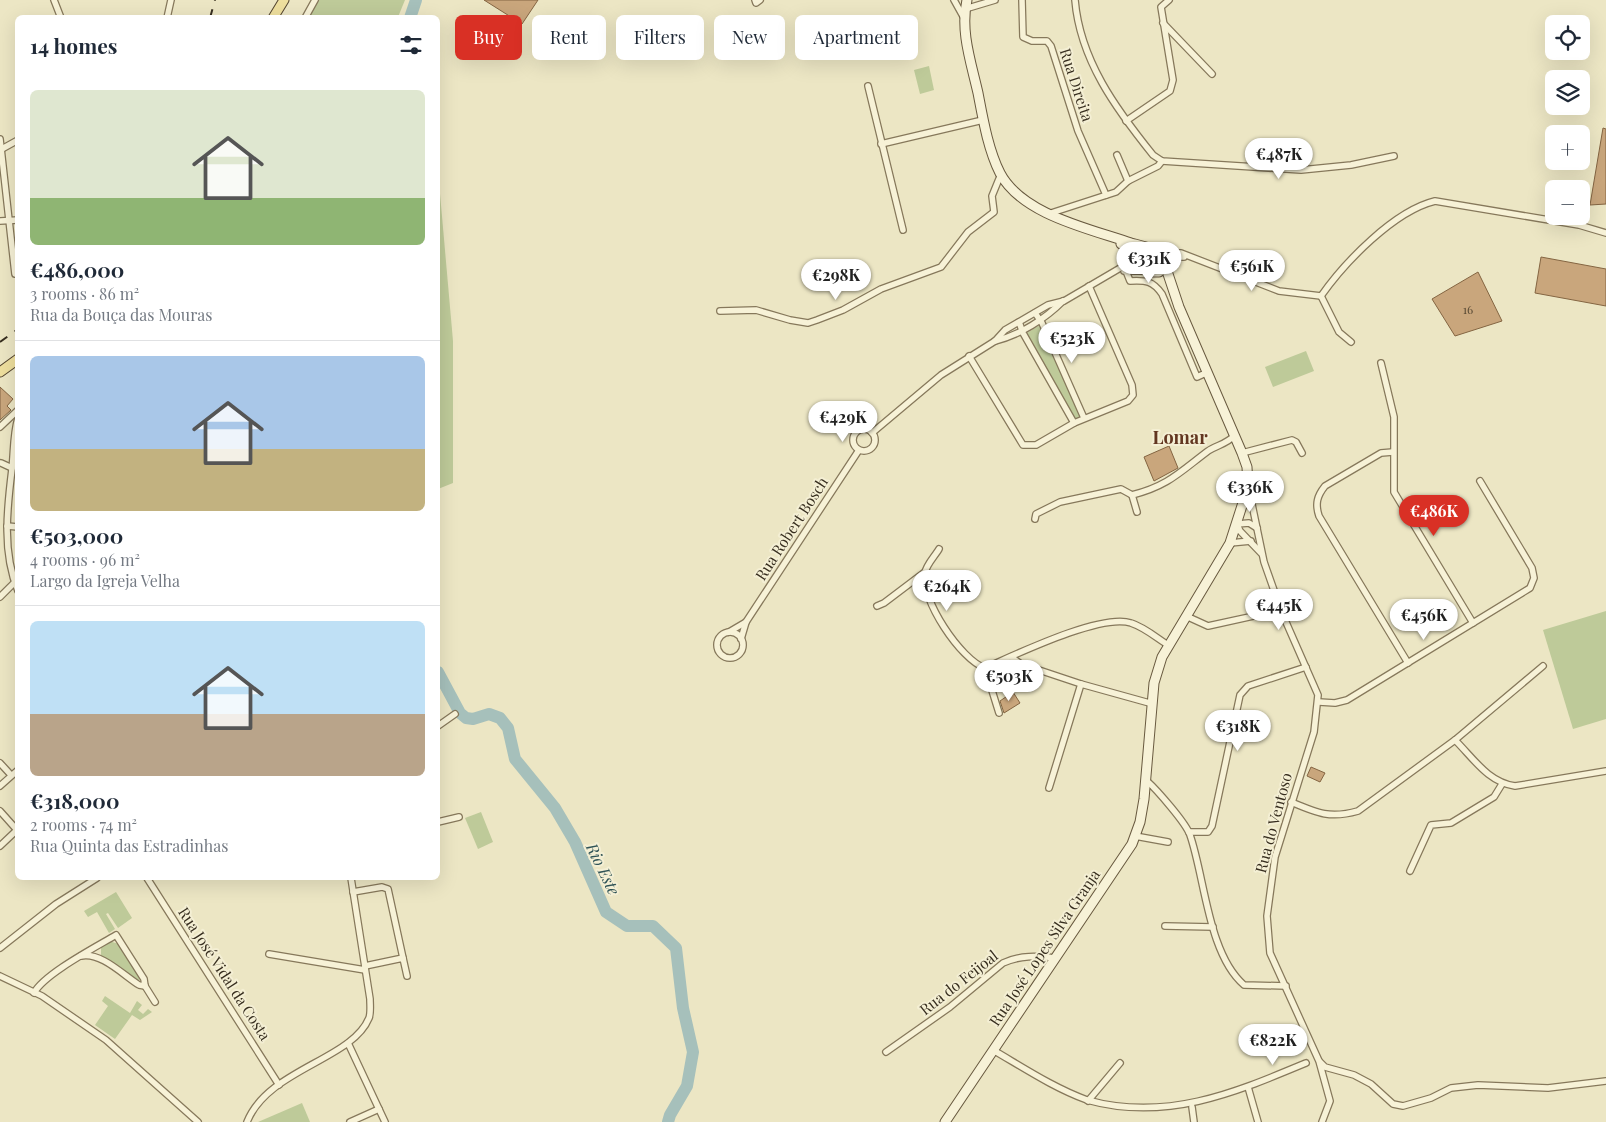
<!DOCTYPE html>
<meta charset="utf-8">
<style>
body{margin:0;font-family:"Playfair Display",serif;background:#f6f6f7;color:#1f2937;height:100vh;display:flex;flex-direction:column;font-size:19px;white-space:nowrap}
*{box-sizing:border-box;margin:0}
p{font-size:16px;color:#747a83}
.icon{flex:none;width:28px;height:28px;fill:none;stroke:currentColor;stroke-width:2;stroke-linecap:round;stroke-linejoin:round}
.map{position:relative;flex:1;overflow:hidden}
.drawer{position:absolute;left:15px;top:15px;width:425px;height:865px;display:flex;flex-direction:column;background:#fff;border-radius:8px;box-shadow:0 5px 20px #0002}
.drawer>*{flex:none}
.top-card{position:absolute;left:455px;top:15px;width:475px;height:45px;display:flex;gap:10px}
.buttons{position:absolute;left:1545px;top:15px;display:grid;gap:10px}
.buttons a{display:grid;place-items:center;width:45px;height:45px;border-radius:8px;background:#fff;box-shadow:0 5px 20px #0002;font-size:25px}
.price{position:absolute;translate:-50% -42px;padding:0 11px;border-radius:18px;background:#fff;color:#222;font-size:16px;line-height:32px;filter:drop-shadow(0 1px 2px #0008)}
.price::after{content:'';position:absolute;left:50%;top:30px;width:15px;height:11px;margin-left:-8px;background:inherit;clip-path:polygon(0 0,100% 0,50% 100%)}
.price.on{background:#d93025;color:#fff}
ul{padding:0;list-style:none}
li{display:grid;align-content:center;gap:10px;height:265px;padding:0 15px}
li+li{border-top:1px solid #e0e1e3}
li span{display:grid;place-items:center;height:155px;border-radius:8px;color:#555}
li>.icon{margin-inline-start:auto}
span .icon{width:90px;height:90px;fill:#fffc;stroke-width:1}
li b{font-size:21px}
h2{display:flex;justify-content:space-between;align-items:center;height:60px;padding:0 15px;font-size:21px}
.chip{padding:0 18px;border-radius:8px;background:#fff;box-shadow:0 5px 20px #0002;font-size:18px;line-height:45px}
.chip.on{background:#d93025;color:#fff}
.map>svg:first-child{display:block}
</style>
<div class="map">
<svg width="1606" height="1122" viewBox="0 0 1606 1122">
<rect width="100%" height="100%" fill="#ece6c4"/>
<g fill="#beca99">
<polygon points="319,0 405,0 398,17 309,17"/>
<polygon points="929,66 934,90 920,94 914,70"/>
<polygon points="438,171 453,341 453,483 438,489"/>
<polygon points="1040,325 1080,417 1075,420 1027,333"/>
<polygon points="1306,351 1314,371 1273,387 1265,367"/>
<polygon points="1606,611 1606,719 1573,729 1543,630"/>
<polygon points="481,812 493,842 478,849 465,818"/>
<polygon points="116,892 132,918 118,928 108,913 106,914 115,929 109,933 97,912 88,917 84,911"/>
<polygon points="109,941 119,944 140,977 139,981 101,957 101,947"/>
<polygon points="105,996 130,1013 137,1001 142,1005 138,1010 143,1014 148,1009 152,1012 140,1020 132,1015 115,1039 95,1025 108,1006 102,1001"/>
<polygon points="302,1103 310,1122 258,1122"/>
</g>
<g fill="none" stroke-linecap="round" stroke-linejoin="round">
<g stroke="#a6c0bb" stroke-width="12">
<polyline points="410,18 416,0"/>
<polyline points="438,672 460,713 466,718 473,719 489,714 500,718 508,728 515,759 555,808 575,842 606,912 627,926 653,926 676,948 683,1008 693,1052 687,1086 670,1115 668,1122"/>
</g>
</g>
<g fill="#c9a67c" stroke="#846542">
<polygon points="484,0 538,0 522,24"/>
<polygon points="1603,128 1606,129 1606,204 1590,205"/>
<polygon points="1541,257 1606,269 1606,306 1535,293"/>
<polygon points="1478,272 1502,321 1455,336 1432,299"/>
<polygon points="0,387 13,399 7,406 11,410 0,420"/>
<polygon points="1169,446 1178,468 1154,481 1144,457"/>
<polygon points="1013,692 1020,703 1004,713 1000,701"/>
<polygon points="1311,767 1325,773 1320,782 1307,776"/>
</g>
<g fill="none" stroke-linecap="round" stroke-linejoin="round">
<g stroke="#86785b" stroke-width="8">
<g id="street">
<polyline points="54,0 61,18"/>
<polyline points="755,0 756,3 760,0"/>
<polyline points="954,0 964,18"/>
<polyline points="1022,0 1023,37 1032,41 1047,41 1051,46 1078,131 1106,195"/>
<path d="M 1075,0 C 1080,60 1116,109 1153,155 L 1162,161 L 1301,170 L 1351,165 L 1394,156"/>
<polyline points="965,9 995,0"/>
<polyline points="167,18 171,0"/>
<polyline points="305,18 315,0"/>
<polyline points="1163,23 1212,74"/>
<polyline points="868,86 903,230"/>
<polyline points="1126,121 1170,91 1173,80 1161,7 1169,0"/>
<polyline points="0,139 15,274 18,273"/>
<polyline points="881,144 983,120"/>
<polyline points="0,150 18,140"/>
<polyline points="1117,155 1128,181"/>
<polyline points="1048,214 1116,192 1128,181 1158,166 1162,161"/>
<polyline points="0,221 18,220"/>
<polyline points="1123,247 1128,254 1127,264"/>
<polyline points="1160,253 1181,253 1279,291 1321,296"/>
<polyline points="1165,262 1172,257 1184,257"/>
<polyline points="1124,271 1147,271"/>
<path d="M 1126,271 L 1130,281 C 1146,280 1153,281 1162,294 L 1197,377 L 1208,372"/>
<path d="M 1321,296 C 1345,262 1394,211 1435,201 L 1579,225 L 1606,233"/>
<polyline points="1321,296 1339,332 1351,342"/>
<polyline points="720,311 756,310 790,320 808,323 817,320 843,310 881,289 941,267 968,232 994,212 992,196 1001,174"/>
<polyline points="1035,313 1042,323 1084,418"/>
<polyline points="1019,322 1023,333 1074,423"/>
<path d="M 995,341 C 1020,335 1045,319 1063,301"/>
<polyline points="969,356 1023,445 1036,445 1074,423 1128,401 1133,395 1132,385 1089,286"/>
<polyline points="1381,363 1394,417 1394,492 1473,623"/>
<path d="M 18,418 C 13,435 14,452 12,469 C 7,509 2,552 18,591"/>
<polyline points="0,427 18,410"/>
<circle cx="864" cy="440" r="11"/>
<polyline points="872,433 941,375 995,341 1005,330 1048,305 1064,301 1127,264 1144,258"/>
<path d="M 1393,452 L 1381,453 L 1325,486 C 1317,496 1315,504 1319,516 L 1408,663"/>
<polyline points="1242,453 1292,440 1296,442 1302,453"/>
<polyline points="1,463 12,468"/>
<polyline points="1249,490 1264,562 1282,613 1318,695 1314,732 1275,857 1267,916 1270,953 1319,1061 1330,1101 1322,1122"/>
<path d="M 1137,512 L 1132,495 C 1168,486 1180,472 1208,451 C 1217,445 1227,444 1235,435"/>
<polyline points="1035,519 1036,514 1060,502 1121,489 1132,495"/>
<polyline points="7,526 18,527"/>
<polyline points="1257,528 1249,523 1237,524 1240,531 1261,553"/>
<polyline points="1230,543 1251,541"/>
<path d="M 939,549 C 935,556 926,565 925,573 C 920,599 961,660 985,668"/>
<polyline points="0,597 14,583"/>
<polyline points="877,606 884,603 925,572"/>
<polyline points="1186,616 1208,626 1281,610"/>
<polyline points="729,632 746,622"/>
<circle cx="730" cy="645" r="13"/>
<polyline points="741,639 746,622 859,450"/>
<polyline points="1011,657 1021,664 1081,684 1153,704"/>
<path d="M 985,668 C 1015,655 1101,613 1131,623 C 1144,627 1157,638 1168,645"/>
<polyline points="985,668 999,713"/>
<polyline points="1319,702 1335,703 1347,700 1530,588 1534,578 1532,568 1480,481"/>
<polyline points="438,726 455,714"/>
<path d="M 1455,740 C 1474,759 1488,782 1515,786 L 1606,771"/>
<polyline points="0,763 11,775"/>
<path d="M 1147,781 C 1157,790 1186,823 1190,835 C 1205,878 1208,954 1244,985 L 1286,986"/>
<polyline points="0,786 18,770"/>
<polyline points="1049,788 1081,684"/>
<path d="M 1291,802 C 1317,813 1330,819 1358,811 L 1455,740 L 1543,666"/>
<polyline points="0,811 17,830"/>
<polyline points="438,822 459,817"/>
<polyline points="1189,832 1208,832 1212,826 1240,695 1248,686 1306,667"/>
<polyline points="1135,836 1168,842"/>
<polyline points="0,846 18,829"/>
<polyline points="1410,871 1431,825 1451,823 1494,797 1502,784"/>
<polyline points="147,878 279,1085"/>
<polyline points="353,892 382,887 388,889 403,958"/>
<polyline points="1165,926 1213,927"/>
<polyline points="0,948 56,904 97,878"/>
<polyline points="269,954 365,970"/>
<path d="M 81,956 C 101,952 122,974 139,985 L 145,986"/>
<polyline points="365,966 403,958 407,976"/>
<polyline points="0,976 42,996 106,1040 198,1122"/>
<path d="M 34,993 C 44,974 96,947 116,935 L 144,979 L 145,986 L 155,1002"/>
<polyline points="348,1043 385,1122"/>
<path d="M 993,1050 C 1024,1068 1054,1088 1087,1100 C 1166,1122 1234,1093 1306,1063"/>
<path d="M 886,1052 L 950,1007 L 1003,963 C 1020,955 1037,956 1055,958"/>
<polyline points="1320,1062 1325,1067 1354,1075 1371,1084 1393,1104 1403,1106 1431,1098 1451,1088 1478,1085 1548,1088 1606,1081"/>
<polyline points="1248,1087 1258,1122"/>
<polyline points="1088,1101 1120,1063"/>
<polyline points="1192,1107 1194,1122"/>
<path d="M 247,1122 C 268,1069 352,1060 369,1018 C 371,1013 370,1005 370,999 L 351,878"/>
<polyline points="350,1122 379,1109"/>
</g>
</g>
<g stroke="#68593f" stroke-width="11">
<g id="secondary">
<path d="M 967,0 C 960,31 971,62 978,93 C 983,119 988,149 1000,173 C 1022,215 1091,229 1131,243 C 1142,246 1159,249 1165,259 L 1163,269 L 1159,272 L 1150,272 L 1145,268 L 1144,258 L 1150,252 L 1157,252"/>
<polyline points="1121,244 1144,258"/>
<polyline points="945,1122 1132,844 1140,822 1144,799 1154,683 1162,657 1230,543 1248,487 1247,467 1242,453 1179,307 1165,265"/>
</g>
</g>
<g stroke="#54452f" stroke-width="11">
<g id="primary">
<polyline points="273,18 284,0"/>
<polyline points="0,372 18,359"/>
</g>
</g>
<use href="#street" stroke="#f7f2d7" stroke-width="5.5"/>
<use href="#secondary" stroke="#f7f2d7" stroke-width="9"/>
<use href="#primary" stroke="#eedf9e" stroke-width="9"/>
<g stroke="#372e1f" stroke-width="2" stroke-dasharray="9 9" stroke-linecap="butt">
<polyline points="210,18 215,0"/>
<polyline points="0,342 18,329"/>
</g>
</g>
<g text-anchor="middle" stroke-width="4" stroke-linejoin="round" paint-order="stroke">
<g font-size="12" fill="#5c4c36">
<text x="1468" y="314">16</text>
</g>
<g font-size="15" fill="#372e1f" stroke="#f4efd4">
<text transform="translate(1076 85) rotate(72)" y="5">Rua Direita</text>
<text transform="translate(792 529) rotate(-57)" y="5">Rua Robert Bosch</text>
<text transform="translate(1274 823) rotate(-75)" y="5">Rua do Ventoso</text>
<text transform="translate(1045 948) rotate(-56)" y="5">Rua José Lopes Silva Granja</text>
<text transform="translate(224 974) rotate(57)" y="5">Rua José Vidal da Costa</text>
<text transform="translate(959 983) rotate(-38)" y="5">Rua do Feijoal</text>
</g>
<g font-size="16" font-style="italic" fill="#2f5356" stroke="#f4efd4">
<text transform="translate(603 869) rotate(64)" y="6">Rio Este</text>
</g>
<g font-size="18" font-weight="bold" fill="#623620" stroke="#f4efd4">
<text x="1180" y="444">Lomar</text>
</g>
</g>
</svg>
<div class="buttons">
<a><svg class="icon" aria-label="locate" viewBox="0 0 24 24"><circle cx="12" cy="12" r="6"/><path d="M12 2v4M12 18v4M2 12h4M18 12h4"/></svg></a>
<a><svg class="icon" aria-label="layers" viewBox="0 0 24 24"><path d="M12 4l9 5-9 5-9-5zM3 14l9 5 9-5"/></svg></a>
<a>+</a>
<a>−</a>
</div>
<b class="price" style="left:1279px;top:180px">€487K</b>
<b class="price" style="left:1149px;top:284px">€331K</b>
<b class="price" style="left:1252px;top:292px">€561K</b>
<b class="price" style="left:836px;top:301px">€298K</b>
<b class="price" style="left:1072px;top:364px">€523K</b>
<b class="price" style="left:843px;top:443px">€429K</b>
<b class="price" style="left:1250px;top:513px">€336K</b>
<b class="price on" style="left:1434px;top:537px">€486K</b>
<b class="price" style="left:947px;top:612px">€264K</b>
<b class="price" style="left:1279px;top:631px">€445K</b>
<b class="price" style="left:1424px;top:641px">€456K</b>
<b class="price" style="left:1009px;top:702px">€503K</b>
<b class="price" style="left:1238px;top:752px">€318K</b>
<b class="price" style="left:1273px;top:1066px">€822K</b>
<div class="top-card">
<a class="chip on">Buy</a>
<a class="chip">Rent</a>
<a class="chip">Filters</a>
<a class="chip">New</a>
<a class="chip">Apartment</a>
</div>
<section class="drawer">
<h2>14 homes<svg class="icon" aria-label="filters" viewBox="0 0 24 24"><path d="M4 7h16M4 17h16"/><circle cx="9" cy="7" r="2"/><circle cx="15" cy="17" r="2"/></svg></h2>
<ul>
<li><span style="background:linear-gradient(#dfe7d0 70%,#8fb573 0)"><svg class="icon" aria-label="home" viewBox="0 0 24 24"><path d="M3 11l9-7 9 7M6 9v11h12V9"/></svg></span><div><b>€486,000</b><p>3 rooms · 86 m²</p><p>Rua da Bouça das Mouras</p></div></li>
<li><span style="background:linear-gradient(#a9c7e8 60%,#c2b280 0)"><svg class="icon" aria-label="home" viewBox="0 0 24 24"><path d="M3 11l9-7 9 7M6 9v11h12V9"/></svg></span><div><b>€503,000</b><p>4 rooms · 96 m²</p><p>Largo da Igreja Velha</p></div></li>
<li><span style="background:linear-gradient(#bfe0f5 60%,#b9a48a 0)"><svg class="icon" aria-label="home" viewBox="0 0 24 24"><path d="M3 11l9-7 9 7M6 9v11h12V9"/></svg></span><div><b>€318,000</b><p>2 rooms · 74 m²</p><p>Rua Quinta das Estradinhas</p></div></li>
</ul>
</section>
</div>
